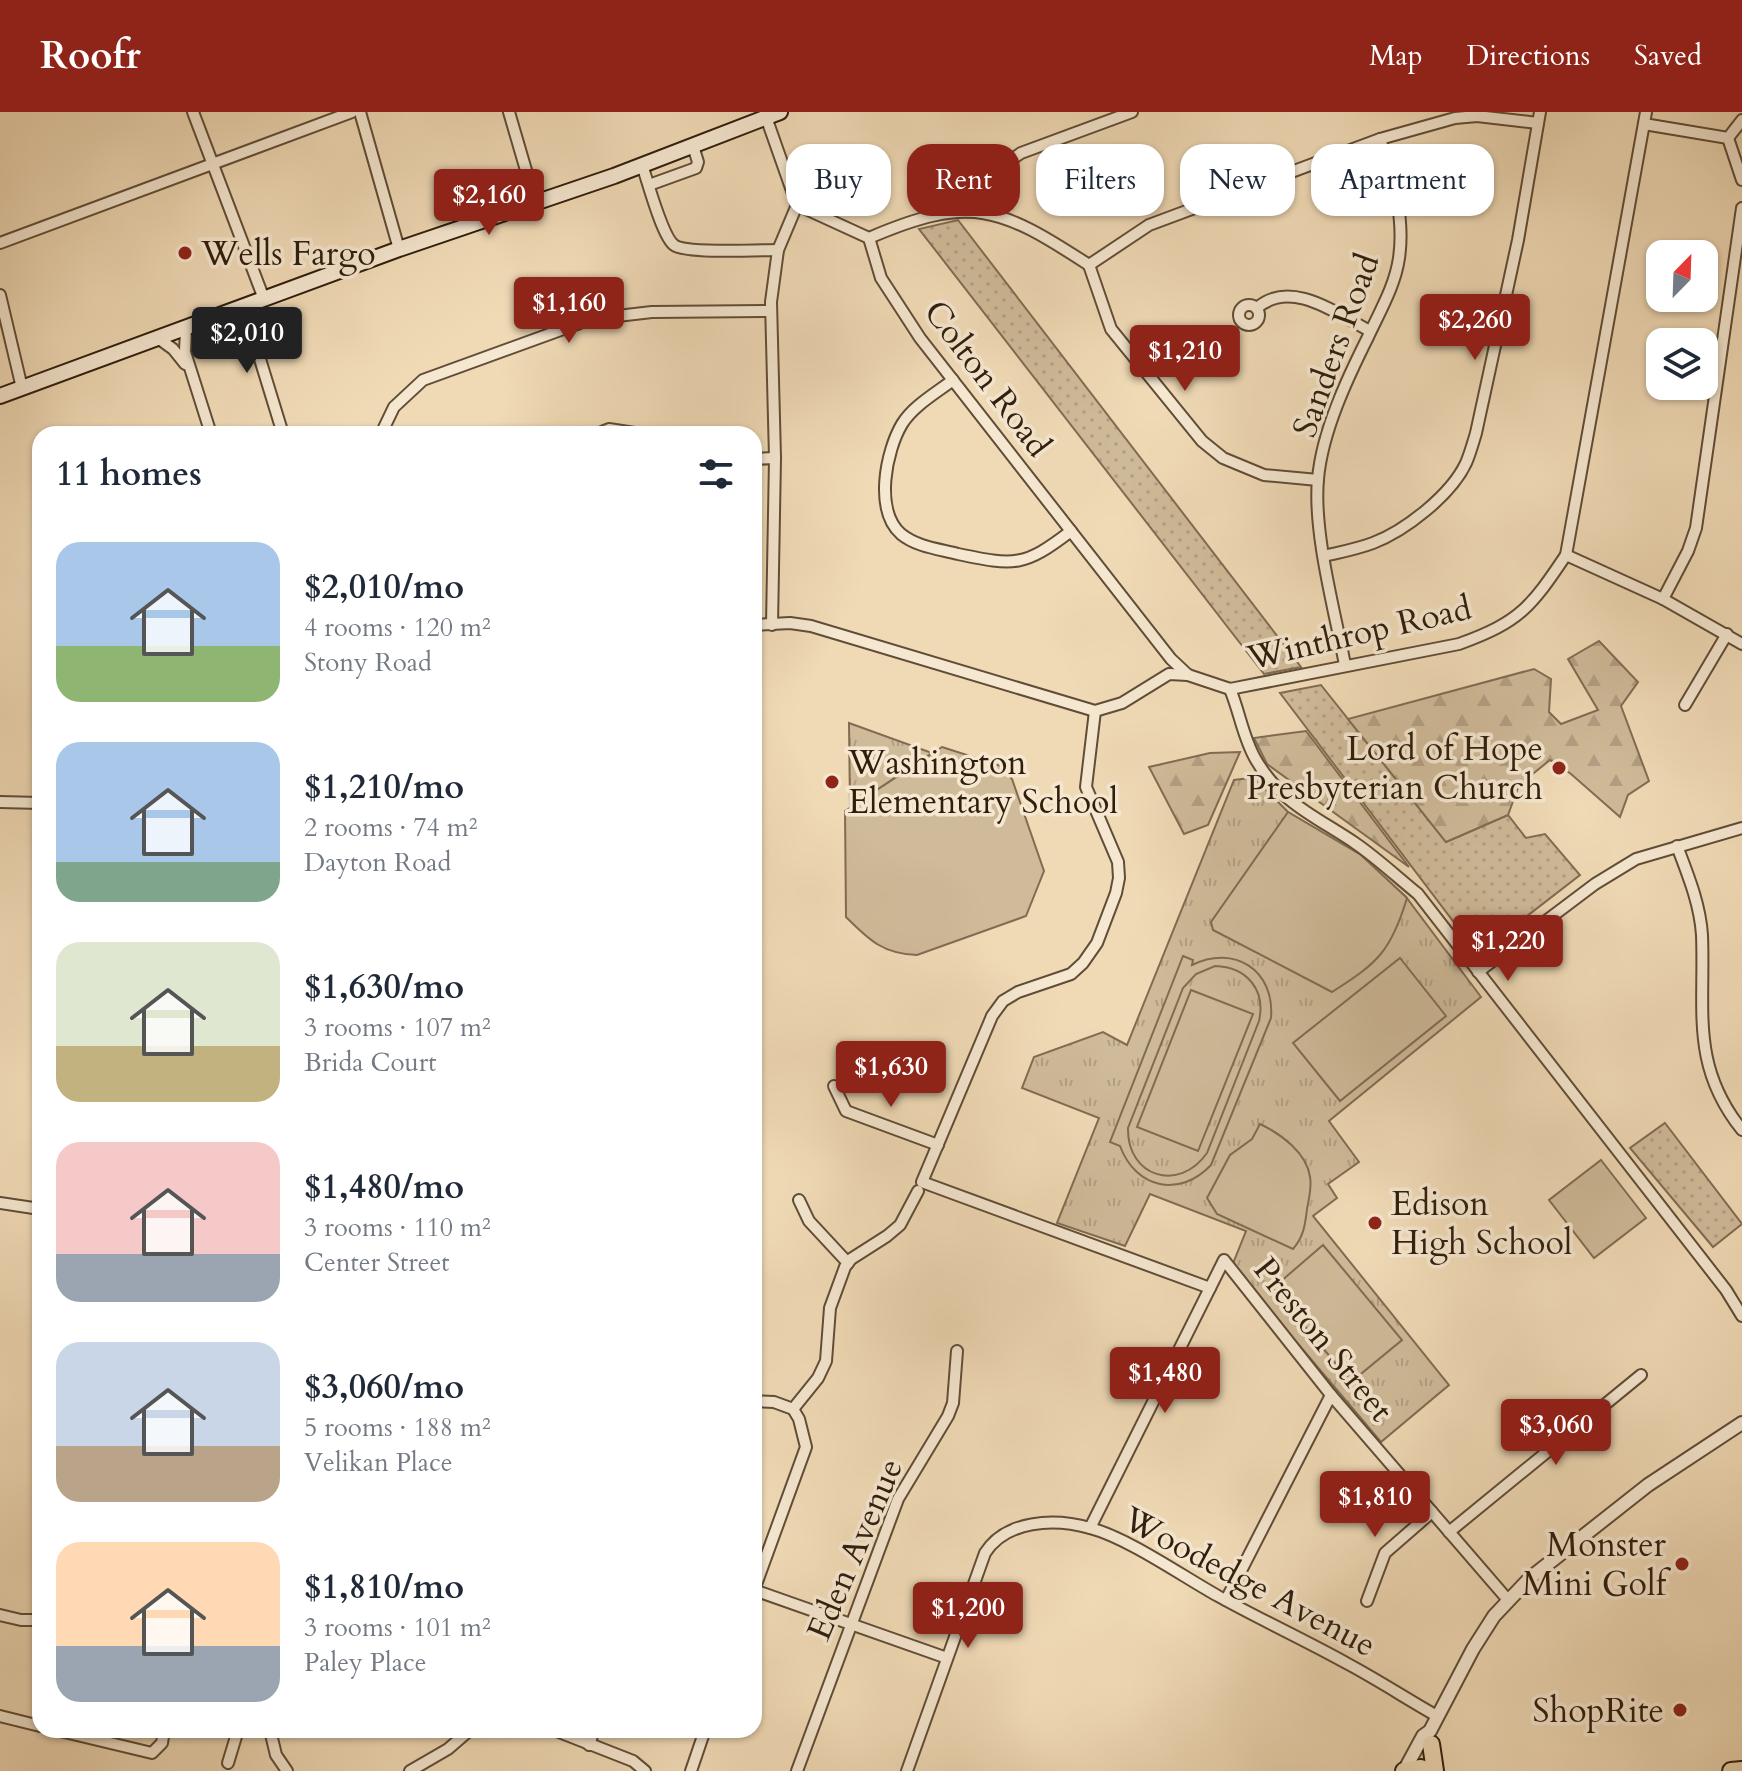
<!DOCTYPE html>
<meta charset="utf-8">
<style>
body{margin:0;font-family:Cardo,serif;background:#f2f2f3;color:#1f2937;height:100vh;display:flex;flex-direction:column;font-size:30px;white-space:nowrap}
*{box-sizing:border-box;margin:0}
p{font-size:26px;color:#747a83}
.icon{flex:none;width:44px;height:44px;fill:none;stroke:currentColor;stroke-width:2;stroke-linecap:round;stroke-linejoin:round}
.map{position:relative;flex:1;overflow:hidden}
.sheet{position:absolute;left:32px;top:314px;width:730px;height:1312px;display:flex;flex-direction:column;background:#fff;border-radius:24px;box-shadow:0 2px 6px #0004}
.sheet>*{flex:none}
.banner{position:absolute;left:786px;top:32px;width:760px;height:72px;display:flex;gap:16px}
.needle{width:52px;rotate:23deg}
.controls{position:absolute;left:1646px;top:128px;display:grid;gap:16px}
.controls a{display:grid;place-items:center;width:72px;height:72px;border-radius:16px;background:#fff;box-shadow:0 2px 6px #0004;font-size:40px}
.price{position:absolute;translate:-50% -68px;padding:0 18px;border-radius:8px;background:#8f2418;color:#fff;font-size:26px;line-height:52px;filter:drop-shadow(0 2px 4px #0008)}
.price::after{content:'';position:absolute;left:50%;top:48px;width:24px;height:18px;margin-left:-12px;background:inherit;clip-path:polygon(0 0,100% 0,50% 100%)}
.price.active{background:#222;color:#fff}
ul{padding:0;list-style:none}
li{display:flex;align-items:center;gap:24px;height:200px;padding:0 24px}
li span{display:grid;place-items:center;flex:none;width:224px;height:160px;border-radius:24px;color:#555}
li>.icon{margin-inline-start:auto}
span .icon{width:96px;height:96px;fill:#fffc;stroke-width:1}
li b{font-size:34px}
h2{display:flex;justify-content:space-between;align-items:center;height:96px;padding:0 24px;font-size:34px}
.tag{padding:0 28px;border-radius:24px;background:#fff;box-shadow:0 2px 6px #0004;font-size:28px;line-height:72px}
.tag.active{background:#8f2418;color:#fff}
header{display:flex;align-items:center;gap:48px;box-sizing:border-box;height:112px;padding:0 40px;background:#8f2418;color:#fff}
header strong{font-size:38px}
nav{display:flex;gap:44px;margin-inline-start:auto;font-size:28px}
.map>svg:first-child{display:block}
</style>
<header>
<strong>Roofr</strong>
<nav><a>Map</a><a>Directions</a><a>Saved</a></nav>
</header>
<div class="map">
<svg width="1742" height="1659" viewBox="0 0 1742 1659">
<defs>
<pattern id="grass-dots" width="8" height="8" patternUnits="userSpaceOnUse" patternTransform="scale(2)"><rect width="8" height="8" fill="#cfba99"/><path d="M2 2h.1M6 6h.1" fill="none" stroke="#b29f83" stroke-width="1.8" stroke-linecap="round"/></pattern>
<pattern id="forest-firs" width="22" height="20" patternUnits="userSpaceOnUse" patternTransform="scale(2)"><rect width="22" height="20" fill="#cfba99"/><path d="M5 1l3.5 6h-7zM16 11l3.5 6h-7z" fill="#b29f83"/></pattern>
<pattern id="park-tufts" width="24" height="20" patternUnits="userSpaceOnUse" patternTransform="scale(2)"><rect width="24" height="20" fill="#cfba99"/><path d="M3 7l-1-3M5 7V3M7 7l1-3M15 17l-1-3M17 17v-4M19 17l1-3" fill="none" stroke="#b29f83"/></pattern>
</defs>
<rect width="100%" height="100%" fill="#f0dab6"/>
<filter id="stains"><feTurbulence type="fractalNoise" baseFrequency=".0025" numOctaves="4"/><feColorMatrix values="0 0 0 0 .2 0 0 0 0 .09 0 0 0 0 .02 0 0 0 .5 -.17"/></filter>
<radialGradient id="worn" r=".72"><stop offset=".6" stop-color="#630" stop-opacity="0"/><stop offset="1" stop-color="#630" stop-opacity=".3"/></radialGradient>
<g fill="url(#grass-dots)" stroke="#806c53" stroke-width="2">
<polygon points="958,108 1301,555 1264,562 919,117"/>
<polygon points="1321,573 1446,730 1508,703 1526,726 1545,722 1580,763 1478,842 1280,581"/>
<polygon points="1665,1011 1742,1112 1713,1135 1630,1036"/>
</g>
<g fill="url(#forest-firs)" stroke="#806c53" stroke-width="2">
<polygon points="1599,529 1638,570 1621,594 1649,669 1628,683 1620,705 1571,662 1550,648 1519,673 1508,703 1446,730 1348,607 1534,557 1551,567 1549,600 1561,612 1598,598 1568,547"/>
<polygon points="1306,619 1409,755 1267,652 1254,626"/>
<polygon points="1240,640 1208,713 1184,722 1149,655 1210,641"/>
</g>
<g fill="url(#park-tufts)" stroke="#806c53" stroke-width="2">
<polygon points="849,611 932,641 850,696"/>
<polygon points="1250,666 1256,668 1288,700 1361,743 1406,785 1481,885 1329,1009 1359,1050 1328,1072 1337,1086 1313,1104 1449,1273 1381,1330 1232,1154 1246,1119 1150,1082 1125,1134 1057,1111 1099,1006 1022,976 1034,945 1103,920 1127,933 1234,668"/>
</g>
<g fill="#cfba99" stroke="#806c53" stroke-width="2" fill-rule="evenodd">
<path d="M 942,635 L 1001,654 L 1012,667 L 1044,759 L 1026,804 L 917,843 C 883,842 869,828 846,805 L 845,699 Z"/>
<path d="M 1288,700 L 1361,743 L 1407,786 C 1391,839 1378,851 1332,880 L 1213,818 L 1211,810 Z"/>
<path d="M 1183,844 L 1193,848 L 1192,853 C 1234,832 1275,858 1271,906 L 1211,1053 C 1180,1086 1136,1077 1120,1034 L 1110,1030 ZM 1215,854 C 1247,855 1266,878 1259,909 L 1207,1041 C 1179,1081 1127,1065 1128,1016 L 1183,876 L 1196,862 Z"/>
<polygon points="1400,846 1446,904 1340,989 1293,931"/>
<polygon points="1191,878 1253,902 1198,1039 1137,1015"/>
<path d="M 1260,1012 C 1281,1022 1307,1041 1310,1065 C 1312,1075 1309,1086 1307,1097 C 1305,1113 1304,1124 1293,1137 L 1217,1102 L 1207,1086 L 1230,1043 L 1252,1027 Z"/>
<polygon points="1601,1048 1646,1106 1594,1146 1549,1088"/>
<polygon points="1323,1133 1402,1228 1351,1270 1273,1176"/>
</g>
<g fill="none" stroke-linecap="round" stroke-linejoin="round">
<g stroke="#604d37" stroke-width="14">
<g id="minor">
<polyline points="193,0 264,187"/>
<polyline points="360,0 399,137"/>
<polyline points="509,0 535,89"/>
<polyline points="766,5 797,93 869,126 881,166 920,226 1171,547 1188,563"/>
<polyline points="1644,12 1728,26"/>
<polyline points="1728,26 1742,68"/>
<polyline points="1728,26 1742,8"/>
<path d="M 642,53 C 648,70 662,124 674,133 C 685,142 760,138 778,138"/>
<polyline points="649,73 696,56 698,50 693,34"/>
<path d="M 983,99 C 987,72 998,56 1021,41 L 1132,0"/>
<path d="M 869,126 C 971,82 1000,95 1089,153"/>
<polyline points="0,131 352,0"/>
<polyline points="1089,153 1149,113 1380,27 1455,6 1477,4 1538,11"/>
<polyline points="1089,153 1111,217 1202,329 1223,346 1264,363 1318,368"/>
<polyline points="0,183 22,276"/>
<circle cx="1249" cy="203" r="10"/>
<polyline points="244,195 283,322"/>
<path d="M 1257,196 C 1291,166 1337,202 1370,219"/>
<polyline points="186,216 185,240 211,322"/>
<polyline points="158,226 173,237 185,252"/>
<path d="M 953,268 C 936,281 913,294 902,312 C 886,339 874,398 901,422 C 917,435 939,437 958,442 C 1015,454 1024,455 1071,419"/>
<polyline points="381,322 394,295 423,268 591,207 652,200 770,199"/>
<polyline points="597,322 609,317 641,322"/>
<polyline points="754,347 775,346"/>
<polyline points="1566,443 1663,487 1742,532"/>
<path d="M 1324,444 C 1341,440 1357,437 1373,431 C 1405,419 1451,383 1466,351 C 1470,342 1473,331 1476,321 L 1518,128 L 1540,0"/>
<polyline points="1663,487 1688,439 1696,416 1742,96"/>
<path d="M 754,513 L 790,511 L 811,514 L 1095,599 L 1122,591 L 1169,562 L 1188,563 L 1230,577 L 1459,532 C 1520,510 1531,495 1566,443 L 1646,0"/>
<polyline points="772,513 775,346 771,190 778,138 797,93"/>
<path d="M 1345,553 C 1335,500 1313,421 1318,367 C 1322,320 1347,267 1368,225 C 1380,199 1395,174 1399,146 C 1405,105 1393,65 1380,27"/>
<path d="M 1230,577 C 1240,601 1243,626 1256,648 C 1282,692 1315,704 1355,731 C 1377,746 1397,765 1418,782 L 1726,1178 L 1742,1204"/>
<polyline points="1685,593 1727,522"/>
<polyline points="1095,599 1086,675 1118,750 1119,766 1116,781 1097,831 1083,851 1071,862 1018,880 1003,889 992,904 922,1070 1210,1176"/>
<polyline points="0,690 40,691"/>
<path d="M 1677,734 C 1688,763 1700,792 1702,823 C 1705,898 1690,953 1742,1018"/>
<polyline points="1478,860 1595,772 1636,747 1742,716"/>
<polyline points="834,974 846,999 938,1033"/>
<polyline points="799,1088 809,1109 848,1151"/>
<polyline points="0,1091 40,1097"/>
<polyline points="754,1289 774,1290 793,1297 799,1307 806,1335 754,1478"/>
<polyline points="793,1297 818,1266 826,1249 830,1196 845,1155 851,1147 887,1124 900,1113 918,1079"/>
<polyline points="39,1299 40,1408"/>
<polyline points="1090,1416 1224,1148 1331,1283 1508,1488"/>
<polyline points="1449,1420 1641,1263"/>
<polyline points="754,1478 947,1546"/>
<polyline points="1226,1488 1331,1283"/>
<polyline points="1367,1489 1385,1441 1432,1400"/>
<polyline points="0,1503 21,1508 40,1508"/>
<polyline points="0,1604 40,1614"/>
<polyline points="56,1618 152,1641 162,1631 164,1618"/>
<polyline points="270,1618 276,1643 287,1659"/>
<polyline points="554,1618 633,1649 645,1659"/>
<polyline points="589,1633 594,1618"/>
<polyline points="228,1651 238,1618"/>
<polyline points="410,1659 448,1637 470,1618"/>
<polyline points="691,1659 705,1618"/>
<polyline points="797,1659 898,1387 948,1304 953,1291 957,1239"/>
<path d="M 907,1659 L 985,1441 C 1006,1408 1054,1406 1090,1416 C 1128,1426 1182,1464 1218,1484 C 1261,1508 1305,1528 1348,1552 C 1378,1568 1407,1587 1437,1604"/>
</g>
</g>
<g stroke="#604d37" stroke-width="16">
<polyline id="tertiary" points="1404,1659 1423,1624 1430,1619 1473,1537 1494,1504 1530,1466 1648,1373 1742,1311"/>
</g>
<g stroke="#301e0d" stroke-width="18">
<polyline id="secondary" points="0,284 399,137 614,64 780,0"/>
</g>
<g stroke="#301e0d" stroke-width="20">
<g id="trunk">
<polyline points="1431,1632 1435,1659"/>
<polyline points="1404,1659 1421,1656 1430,1659"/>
<polyline points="1731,1659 1742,1658"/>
</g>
</g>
<use href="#minor" stroke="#f5e7d0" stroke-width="10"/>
<use href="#tertiary" stroke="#f5e7d0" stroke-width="12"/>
<use href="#secondary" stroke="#f5e7d0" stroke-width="14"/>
<use href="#trunk" stroke="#f0dab6" stroke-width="16"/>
</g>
<g fill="#8f2418" stroke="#f5e7d0" stroke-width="3">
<circle cx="185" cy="141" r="8"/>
<circle cx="1559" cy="656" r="8"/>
<circle cx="832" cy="670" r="8"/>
<circle cx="1375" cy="1111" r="8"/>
<circle cx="1682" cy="1452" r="8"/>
<circle cx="1680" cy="1598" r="8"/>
</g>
<g text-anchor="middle" stroke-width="7" stroke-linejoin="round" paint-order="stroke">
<g font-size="34" fill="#301e0d" stroke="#f5e7d0" text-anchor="start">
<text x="201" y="153">Wells Fargo</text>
<text x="1543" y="648" text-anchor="end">Lord of Hope<tspan x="1543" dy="39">Presbyterian Church</tspan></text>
<text x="848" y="662">Washington<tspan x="848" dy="39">Elementary School</tspan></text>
<text x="1391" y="1103">Edison<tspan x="1391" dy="39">High School</tspan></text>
<text x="1666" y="1444" text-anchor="end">Monster<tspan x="1666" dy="39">Mini Golf</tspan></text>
<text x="1664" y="1610" text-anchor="end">ShopRite</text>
</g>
<g font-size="34" fill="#301e0d" stroke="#f5e7d0">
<text transform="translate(1335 233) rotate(-70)" y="12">Sanders Road</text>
<text transform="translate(988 266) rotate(53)" y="12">Colton Road</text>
<text transform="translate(1359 520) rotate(-13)" y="12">Winthrop Road</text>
<text transform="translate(1324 1227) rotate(51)" y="12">Preston Street</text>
<text transform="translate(854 1437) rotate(-67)" y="12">Eden Avenue</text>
<text transform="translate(1250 1469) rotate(28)" y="12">Woodedge Avenue</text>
</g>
</g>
<rect width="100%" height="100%" filter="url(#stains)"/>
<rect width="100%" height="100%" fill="url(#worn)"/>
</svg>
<div class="controls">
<a><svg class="needle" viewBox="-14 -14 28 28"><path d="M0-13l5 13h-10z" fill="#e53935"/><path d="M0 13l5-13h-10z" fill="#747a83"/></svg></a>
<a><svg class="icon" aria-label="layers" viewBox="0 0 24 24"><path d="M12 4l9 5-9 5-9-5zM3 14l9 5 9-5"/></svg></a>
</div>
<b class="price" style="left:489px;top:125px">$2,160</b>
<b class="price" style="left:569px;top:233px">$1,160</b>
<b class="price" style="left:1475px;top:250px">$2,260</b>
<b class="price active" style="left:247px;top:263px">$2,010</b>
<b class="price" style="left:1185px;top:281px">$1,210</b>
<b class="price" style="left:1508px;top:871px">$1,220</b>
<b class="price" style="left:891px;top:997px">$1,630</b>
<b class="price" style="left:1165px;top:1303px">$1,480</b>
<b class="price" style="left:1556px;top:1355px">$3,060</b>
<b class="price" style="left:1375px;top:1427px">$1,810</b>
<b class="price" style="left:968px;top:1538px">$1,200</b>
<div class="banner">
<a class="tag">Buy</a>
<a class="tag active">Rent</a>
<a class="tag">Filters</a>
<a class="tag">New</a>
<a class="tag">Apartment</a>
</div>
<section class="sheet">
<h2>11 homes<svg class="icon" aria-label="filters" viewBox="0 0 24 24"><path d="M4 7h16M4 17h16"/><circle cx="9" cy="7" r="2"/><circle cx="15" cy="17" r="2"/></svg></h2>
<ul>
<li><span style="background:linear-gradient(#a9c7e8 65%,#8fb573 0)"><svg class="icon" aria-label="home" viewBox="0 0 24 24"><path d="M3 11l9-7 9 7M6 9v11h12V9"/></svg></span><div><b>$2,010/mo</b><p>4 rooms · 120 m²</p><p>Stony Road</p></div></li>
<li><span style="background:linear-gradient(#a9c7e8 75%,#7fa58c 0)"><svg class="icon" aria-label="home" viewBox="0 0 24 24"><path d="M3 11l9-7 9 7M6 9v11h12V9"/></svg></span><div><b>$1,210/mo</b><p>2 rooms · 74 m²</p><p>Dayton Road</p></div></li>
<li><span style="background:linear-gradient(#dfe7d0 65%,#c2b280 0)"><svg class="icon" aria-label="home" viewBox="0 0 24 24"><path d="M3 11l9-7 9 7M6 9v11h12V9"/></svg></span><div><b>$1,630/mo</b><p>3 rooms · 107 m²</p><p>Brida Court</p></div></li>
<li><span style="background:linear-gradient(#f6c9c9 70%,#9aa5b1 0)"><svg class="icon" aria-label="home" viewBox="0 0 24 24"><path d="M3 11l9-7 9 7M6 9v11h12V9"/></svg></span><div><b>$1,480/mo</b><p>3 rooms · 110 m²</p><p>Center Street</p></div></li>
<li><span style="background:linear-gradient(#c9d6e8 65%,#b9a48a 0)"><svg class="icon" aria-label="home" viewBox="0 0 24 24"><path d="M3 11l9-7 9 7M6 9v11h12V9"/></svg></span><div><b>$3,060/mo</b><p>5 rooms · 188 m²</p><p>Velikan Place</p></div></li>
<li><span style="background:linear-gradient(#ffd9b3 65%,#9aa5b1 0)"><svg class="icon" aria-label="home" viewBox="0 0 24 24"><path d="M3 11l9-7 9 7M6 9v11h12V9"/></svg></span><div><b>$1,810/mo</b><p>3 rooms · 101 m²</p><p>Paley Place</p></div></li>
</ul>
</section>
</div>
